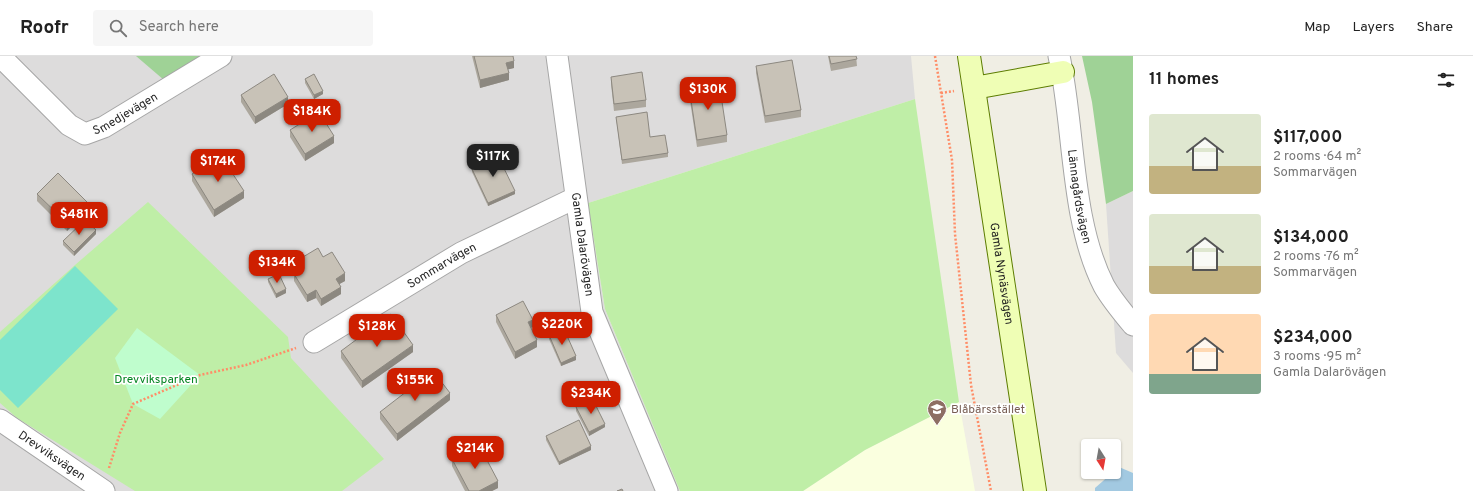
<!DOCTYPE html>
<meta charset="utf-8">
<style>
body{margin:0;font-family:Overpass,sans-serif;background:#f6f6f6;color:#222;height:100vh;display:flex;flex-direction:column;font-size:15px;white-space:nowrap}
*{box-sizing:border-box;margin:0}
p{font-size:13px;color:#767676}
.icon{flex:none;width:22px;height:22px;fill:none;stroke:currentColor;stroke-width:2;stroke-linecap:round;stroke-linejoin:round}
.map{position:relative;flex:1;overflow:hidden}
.drawer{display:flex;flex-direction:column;background:#fff;width:340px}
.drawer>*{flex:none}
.needle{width:26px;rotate:169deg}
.tools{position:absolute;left:1081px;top:383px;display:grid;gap:8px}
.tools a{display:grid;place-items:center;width:40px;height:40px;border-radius:4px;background:#fff;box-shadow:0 1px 3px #0004;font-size:20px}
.price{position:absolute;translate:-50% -34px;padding:0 9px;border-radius:8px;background:#ce1f00;color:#fff;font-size:13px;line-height:26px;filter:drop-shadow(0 1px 2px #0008)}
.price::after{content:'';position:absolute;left:50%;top:24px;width:12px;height:9px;margin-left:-6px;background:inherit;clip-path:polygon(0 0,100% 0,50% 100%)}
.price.active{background:#222;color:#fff}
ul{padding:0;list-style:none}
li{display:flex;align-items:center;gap:12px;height:100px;padding:0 16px}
li span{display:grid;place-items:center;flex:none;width:112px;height:80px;border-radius:4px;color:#555}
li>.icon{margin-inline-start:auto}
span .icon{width:48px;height:48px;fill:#fffc;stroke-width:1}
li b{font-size:17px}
h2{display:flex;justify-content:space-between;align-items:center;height:48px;padding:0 16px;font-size:17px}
header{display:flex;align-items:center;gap:24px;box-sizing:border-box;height:56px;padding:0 20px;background:#fff;border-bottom:1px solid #e0e0e0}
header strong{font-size:19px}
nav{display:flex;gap:22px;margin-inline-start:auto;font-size:14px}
.search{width:280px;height:36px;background:#f6f6f6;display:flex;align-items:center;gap:10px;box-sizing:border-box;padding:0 14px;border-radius:4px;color:#767676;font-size:15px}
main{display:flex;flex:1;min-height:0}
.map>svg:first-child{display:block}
</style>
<header>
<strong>Roofr</strong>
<div class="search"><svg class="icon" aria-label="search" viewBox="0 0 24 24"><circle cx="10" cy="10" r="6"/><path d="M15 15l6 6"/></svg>Search here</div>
<nav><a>Map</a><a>Layers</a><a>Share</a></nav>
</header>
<main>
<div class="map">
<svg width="1133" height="435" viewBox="0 0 1133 435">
<rect width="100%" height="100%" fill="#f0eee4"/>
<g fill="#dddcdc">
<polygon points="0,0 911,0 915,43 588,147 605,253 680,435 0,435"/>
<polygon points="1133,135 1133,317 1116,297 1106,148"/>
</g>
<polygon fill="#faffdf" points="959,346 975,435 803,435 865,394"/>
<g fill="#bfeea7">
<polygon points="915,43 959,346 865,394 803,435 680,435 605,253 588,147"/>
<polygon points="148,146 288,281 291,302 384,403 342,435 135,435 17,362 0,347 0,276 75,209"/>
</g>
<g fill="#9fd296">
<polygon points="136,0 203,0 164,24"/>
<polygon points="1082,0 1133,0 1133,135 1106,148 1092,46"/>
</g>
<polygon fill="#bffdcd" points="137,272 200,319 160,363 133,348 115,302"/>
<polygon fill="#7de4cc" points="75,210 118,253 18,352 0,334 0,284"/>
<polygon fill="#a2c9e1" points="1119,411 1133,417 1133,435 1095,435 1095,432"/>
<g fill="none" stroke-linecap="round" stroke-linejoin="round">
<g stroke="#a6a6a6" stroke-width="23">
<g id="street">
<path id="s1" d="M 0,0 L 69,69 L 85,78 L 104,71 L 221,0"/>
<path id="s2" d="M 557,0 L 592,256 L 667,435"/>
<path id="s3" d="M 1059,0 C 1075,73 1070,163 1104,230 C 1112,244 1123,257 1133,269"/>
<path id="s4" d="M 314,286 L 461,197 L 575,142"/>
<path id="s5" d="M 0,364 L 104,435"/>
</g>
</g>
<g stroke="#5c7c00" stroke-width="24">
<g id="secondary">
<path id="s6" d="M 969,0 L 1035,435"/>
<polyline points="974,32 1063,16"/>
</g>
</g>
<g stroke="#ff8d67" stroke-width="2.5" stroke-dasharray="2 2" stroke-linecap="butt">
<polyline points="935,0 952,104 955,178 971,329 991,435"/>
<polyline points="941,37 954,35"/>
<polyline points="109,412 120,377 133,348 200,319 246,309 296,292"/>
</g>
<use href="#street" stroke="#fff" stroke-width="21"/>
<use href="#secondary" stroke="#effeb5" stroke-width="22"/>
</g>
<g fill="#aca79d">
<polygon points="472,0 513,0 514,12 508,13 509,24 480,32"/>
<polygon points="828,0 856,0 857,10 831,15"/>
<polygon points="756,10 801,54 801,61 765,67 756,17"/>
<polygon points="611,21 646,44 646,51 614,55 611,28"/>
<polygon points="305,23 323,38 314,43 305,27"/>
<polygon points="689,31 727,79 727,86 697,91 689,38"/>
<polygon points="241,39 288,48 255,68 241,46"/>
<polygon points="616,61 668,97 668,101 622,108"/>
<polygon points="290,74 334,87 305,105 290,81"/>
<polygon points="480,103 515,138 488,150 472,116 472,113 481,109 480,107"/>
<polygon points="192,118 244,142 214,161 192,125"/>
<polygon points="37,138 88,154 67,175 37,145"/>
<polygon points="96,178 74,200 63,189 63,185"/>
<polygon points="323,201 345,225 339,228 341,238 321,250 316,242 307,246 294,225 294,218 300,215 298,211 298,204"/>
<polygon points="268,223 286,237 276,242 268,226"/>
<polygon points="496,259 533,271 530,272 537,291 515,303 496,266"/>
<polygon points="549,279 576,304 561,310 549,283"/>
<polygon points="341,295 413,296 362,332 341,302"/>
<polygon points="450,344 397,385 380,363 380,356"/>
<polygon points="576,351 605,371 589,380 576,355"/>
<polygon points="546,380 591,394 559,409 546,384"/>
<polygon points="452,403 498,432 492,435 465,435 452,410"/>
</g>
<g fill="#8c8880">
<polygon points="514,5 514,12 506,14 506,7"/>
<polygon points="509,17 509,24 480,32 480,24"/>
<polygon points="323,35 323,38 314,43 314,39"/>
<polygon points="288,41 288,48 255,68 255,61"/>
<polygon points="334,80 334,87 305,105 305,98"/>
<polygon points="244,135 244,142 214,161 214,154"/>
<polygon points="515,135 515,138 488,150 488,147"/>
<polygon points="88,147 88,154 67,175 67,167"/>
<polygon points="96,174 96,178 74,200 74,196"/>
<polygon points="345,217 345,225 336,230 336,223"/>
<polygon points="341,231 341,238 321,250 321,243"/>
<polygon points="286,233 286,237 276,242 276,238"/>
<polygon points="316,234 316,242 307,246 307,239"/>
<polygon points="533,264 533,271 528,273 528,266"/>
<polygon points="537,284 537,291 515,303 515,296"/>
<polygon points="413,289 413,296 362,332 362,325"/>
<polygon points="576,300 576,304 561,310 561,307"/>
<polygon points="450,337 450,344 397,385 397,378"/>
<polygon points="605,368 605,371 589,380 589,376"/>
<polygon points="591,390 591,394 559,409 559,406"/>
<polygon points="498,425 498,432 492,435 479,435"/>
</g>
<g fill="#c8c2b7" stroke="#8c8880">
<polygon points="474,0 513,0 514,5 506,7 509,17 480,24"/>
<polygon points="829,0 856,0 857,3 831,8"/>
<polygon points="792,4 801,54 765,60 756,10"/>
<polygon points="642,16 646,44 614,48 611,21"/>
<polygon points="274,18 288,41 255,61 241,39"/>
<polygon points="314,18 323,35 314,39 305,23"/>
<polygon points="719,26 727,79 697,84 689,31"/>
<polygon points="319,56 334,80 305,98 290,74"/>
<polygon points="647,56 650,81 665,79 668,97 622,104 616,61"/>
<polygon points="496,96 515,135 488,147 472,113 482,108 480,103"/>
<polygon points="221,100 244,135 214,154 192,118"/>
<polygon points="58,117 88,147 67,167 37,138"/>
<polygon points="85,164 96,174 74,196 63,185"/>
<polygon points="318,192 323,201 332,196 345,217 336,223 341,231 321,243 316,234 307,239 294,218 303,213 298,204"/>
<polygon points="279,218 286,233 276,238 268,223"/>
<polygon points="523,245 533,264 528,266 537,284 515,296 496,259"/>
<polygon points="391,258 413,289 362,325 341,295"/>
<polygon points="564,273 576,300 561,307 549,279"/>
<polygon points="433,315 450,337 397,378 380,356"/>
<polygon points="592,342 605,368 589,376 576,351"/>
<polygon points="579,364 591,390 559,406 546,380"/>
<polygon points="479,389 498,425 479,435 469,435 452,403"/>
<polygon points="622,433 623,435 617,435"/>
</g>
<defs>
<g id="school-pin" transform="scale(1)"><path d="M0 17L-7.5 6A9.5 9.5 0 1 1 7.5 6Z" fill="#8d6e63" stroke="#fff"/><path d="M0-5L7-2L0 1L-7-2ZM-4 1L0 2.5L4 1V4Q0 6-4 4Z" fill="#fff"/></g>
</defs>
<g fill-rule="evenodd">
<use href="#school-pin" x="937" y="353"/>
</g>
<g text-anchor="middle" stroke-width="3.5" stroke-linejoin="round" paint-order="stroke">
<g font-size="12" fill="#1f1f1f" stroke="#fff">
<text dy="4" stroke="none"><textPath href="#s1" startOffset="161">Smedjevägen</textPath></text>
<text dy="4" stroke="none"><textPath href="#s3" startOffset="142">Lännagårdsvägen</textPath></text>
<text dy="4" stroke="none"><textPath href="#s2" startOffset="190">Gamla Dalarövägen</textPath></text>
<text dy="4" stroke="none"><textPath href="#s4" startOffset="149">Sommarvägen</textPath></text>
<text dy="4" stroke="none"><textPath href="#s6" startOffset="220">Gamla Nynäsvägen</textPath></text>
<text dy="4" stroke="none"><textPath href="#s5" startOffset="63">Drevviksvägen</textPath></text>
</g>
<g font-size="12" fill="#048522" stroke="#fff">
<text x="156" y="327">Drevviksparken</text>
</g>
<g font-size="12" fill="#785e54" stroke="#fff" text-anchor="start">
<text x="951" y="357">Blåbärsstället</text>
</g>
</g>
</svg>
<div class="tools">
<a><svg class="needle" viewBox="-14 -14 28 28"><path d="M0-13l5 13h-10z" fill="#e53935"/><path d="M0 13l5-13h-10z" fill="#767676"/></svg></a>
</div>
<b class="price" style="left:708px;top:55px">$130K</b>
<b class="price" style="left:312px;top:77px">$184K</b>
<b class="price active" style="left:493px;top:122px">$117K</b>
<b class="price" style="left:218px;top:127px">$174K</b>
<b class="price" style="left:79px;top:180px">$481K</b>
<b class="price" style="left:277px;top:228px">$134K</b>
<b class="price" style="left:562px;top:290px">$220K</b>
<b class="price" style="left:377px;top:292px">$128K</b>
<b class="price" style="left:415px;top:346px">$155K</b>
<b class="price" style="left:591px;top:359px">$234K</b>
<b class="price" style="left:475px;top:414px">$214K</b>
</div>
<section class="drawer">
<h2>11 homes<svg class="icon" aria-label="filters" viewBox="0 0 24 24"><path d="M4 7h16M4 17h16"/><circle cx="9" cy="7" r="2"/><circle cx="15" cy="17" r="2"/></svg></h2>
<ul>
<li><span style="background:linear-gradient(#dfe7d0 65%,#c2b280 0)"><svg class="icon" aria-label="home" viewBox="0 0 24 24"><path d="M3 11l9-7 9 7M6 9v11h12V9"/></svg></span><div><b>$117,000</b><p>2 rooms · 64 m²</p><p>Sommarvägen</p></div></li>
<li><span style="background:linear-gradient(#dfe7d0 65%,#c2b280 0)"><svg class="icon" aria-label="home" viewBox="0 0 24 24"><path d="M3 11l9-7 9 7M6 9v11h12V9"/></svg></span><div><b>$134,000</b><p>2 rooms · 76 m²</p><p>Sommarvägen</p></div></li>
<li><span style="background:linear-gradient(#ffd9b3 75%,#7fa58c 0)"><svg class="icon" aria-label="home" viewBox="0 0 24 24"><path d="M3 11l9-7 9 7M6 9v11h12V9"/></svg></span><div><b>$234,000</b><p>3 rooms · 95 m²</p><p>Gamla Dalarövägen</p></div></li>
</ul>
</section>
</main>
